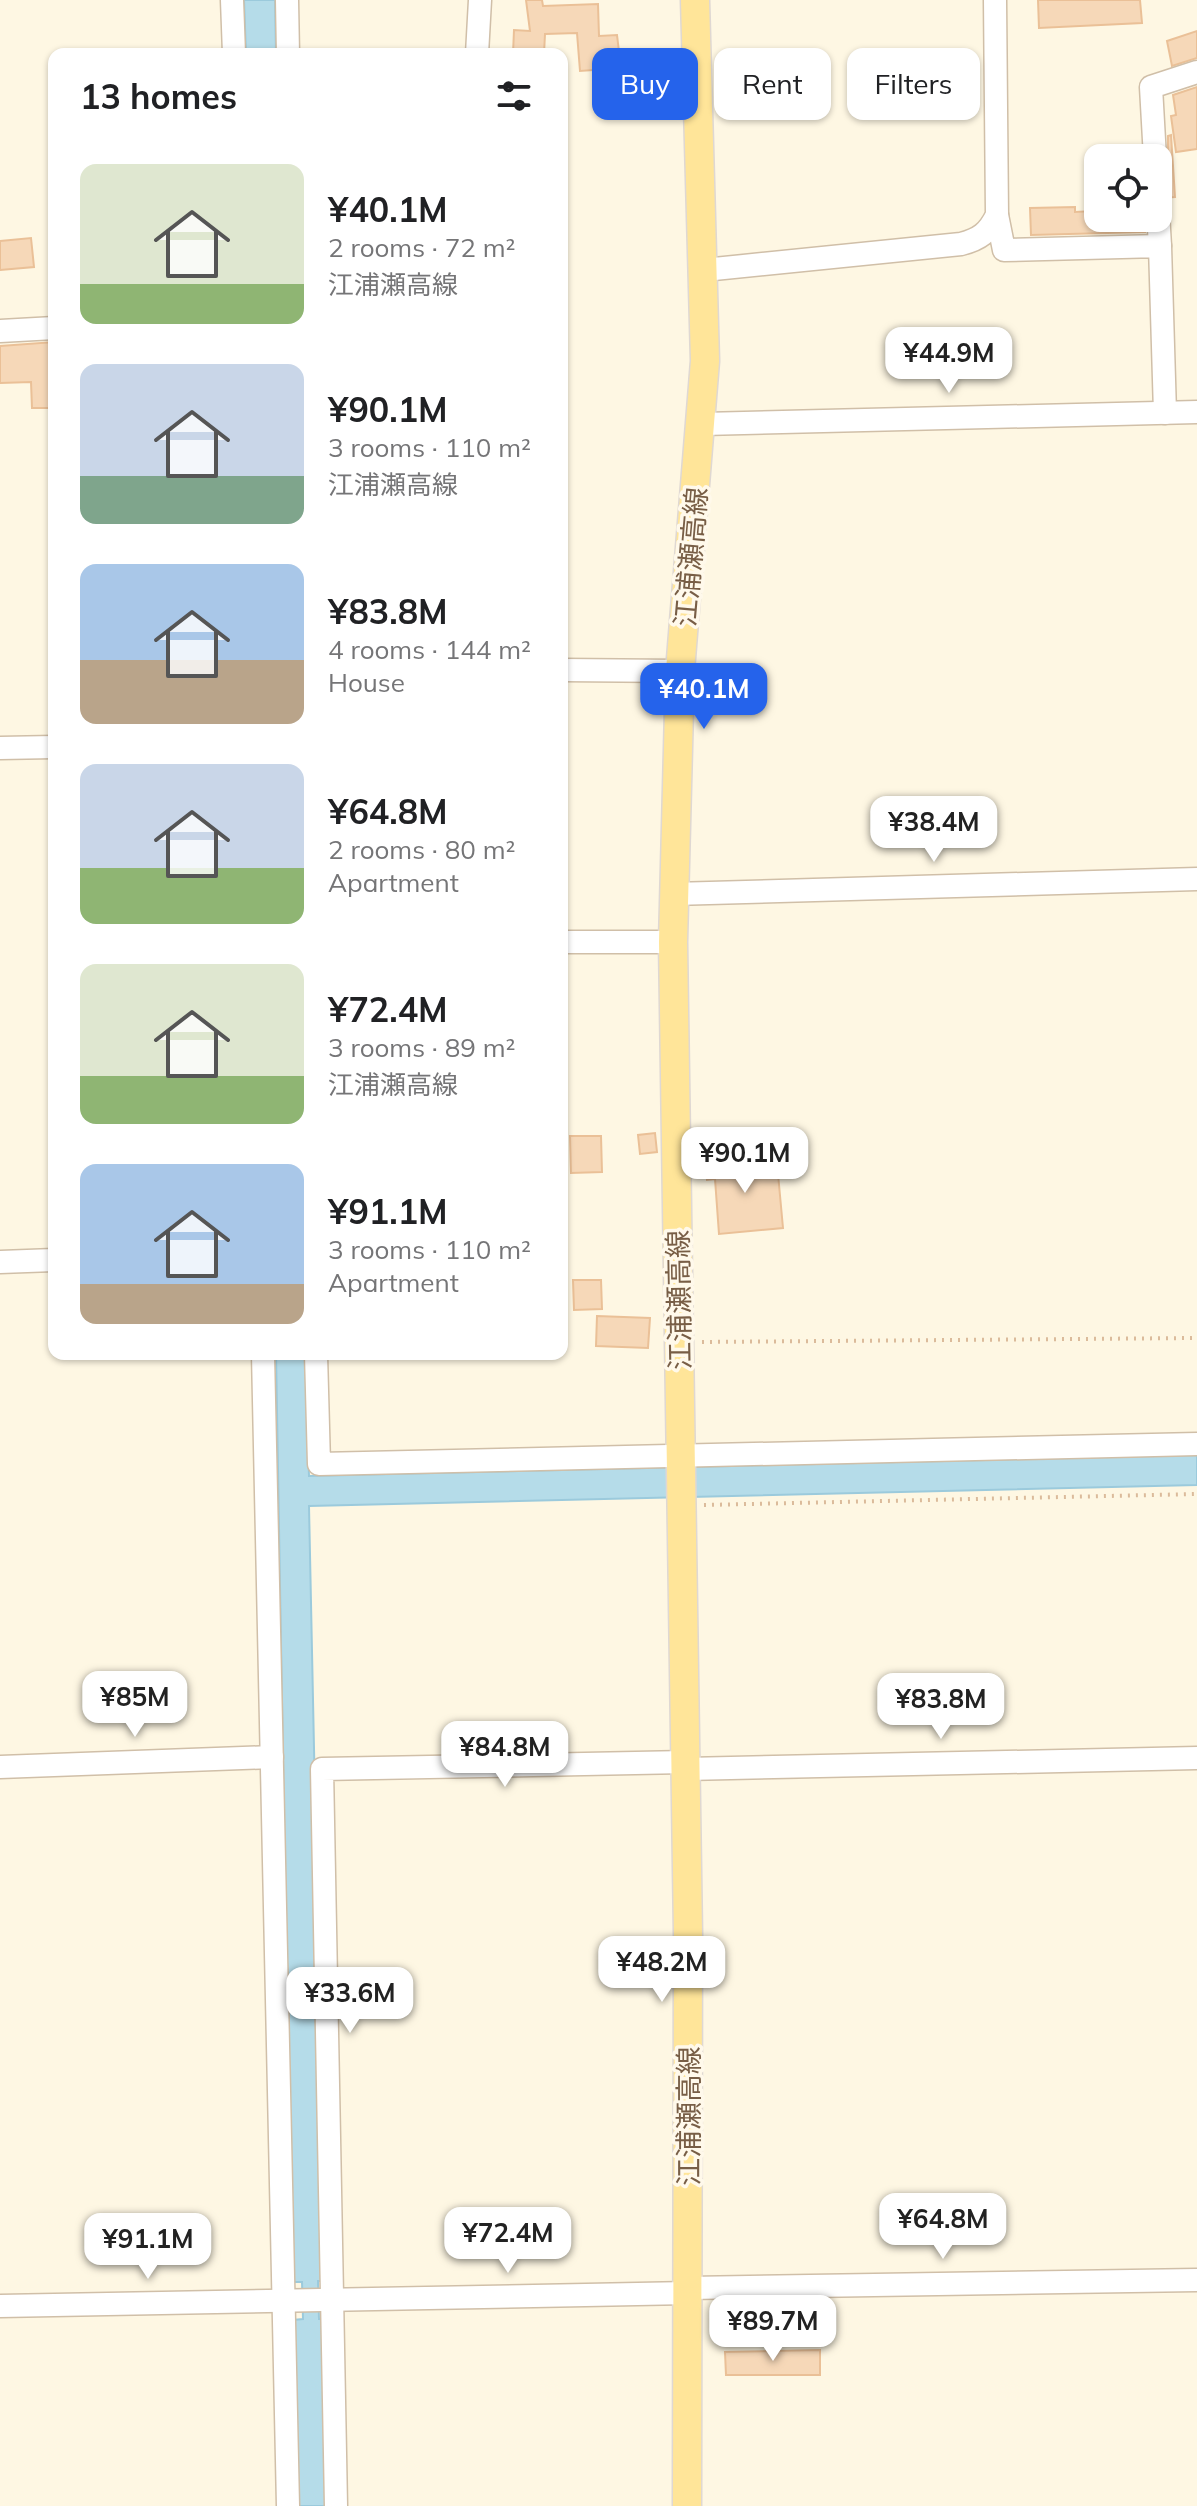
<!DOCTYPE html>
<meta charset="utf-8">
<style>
body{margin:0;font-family:Mulish,"Noto Sans JP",sans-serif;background:#f6f6f6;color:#202124;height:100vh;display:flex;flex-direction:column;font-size:30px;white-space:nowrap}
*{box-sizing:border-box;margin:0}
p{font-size:26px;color:#757577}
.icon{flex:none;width:44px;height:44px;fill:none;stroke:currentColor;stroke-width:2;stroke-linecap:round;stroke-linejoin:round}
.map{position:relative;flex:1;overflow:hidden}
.side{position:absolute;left:48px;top:48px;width:520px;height:1312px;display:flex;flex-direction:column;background:#fff;border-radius:16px;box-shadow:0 2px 6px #0004}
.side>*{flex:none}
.top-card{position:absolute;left:592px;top:48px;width:484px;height:72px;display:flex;gap:16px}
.buttons{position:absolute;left:1084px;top:144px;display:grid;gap:16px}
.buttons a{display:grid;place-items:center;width:88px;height:88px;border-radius:16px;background:#fff;box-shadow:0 2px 6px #0004;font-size:40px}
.price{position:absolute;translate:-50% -68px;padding:0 18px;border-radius:16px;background:#fff;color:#222;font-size:26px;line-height:52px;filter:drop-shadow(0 2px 4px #0008)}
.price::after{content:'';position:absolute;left:50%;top:48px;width:24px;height:18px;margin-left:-12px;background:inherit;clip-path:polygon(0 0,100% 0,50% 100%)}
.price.active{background:#2563eb;color:#fff}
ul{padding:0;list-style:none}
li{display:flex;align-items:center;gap:24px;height:200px;padding:0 32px}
li span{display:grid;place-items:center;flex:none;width:224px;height:160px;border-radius:16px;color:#555}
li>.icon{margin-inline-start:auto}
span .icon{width:96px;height:96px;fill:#fffc;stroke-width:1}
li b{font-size:34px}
h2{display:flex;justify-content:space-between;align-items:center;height:96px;padding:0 32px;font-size:34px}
.tag{padding:0 28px;border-radius:16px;background:#fff;box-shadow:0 2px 6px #0004;font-size:28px;line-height:72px}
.tag.active{background:#2563eb;color:#fff}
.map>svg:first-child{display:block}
</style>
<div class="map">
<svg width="1197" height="2506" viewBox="0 0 1197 2506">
<rect width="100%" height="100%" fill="#fef7e3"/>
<g fill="#b5dce9" stroke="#9bcadc" stroke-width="2">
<polygon points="244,0 275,0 276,54 246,54"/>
<polygon points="276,1354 305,1354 309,1476 1197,1455 1197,1485 309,1506 325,2281 318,2281 319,2319 326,2319 328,2506 299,2506 293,2320 303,2319 302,2282 292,2282"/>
</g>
<g fill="#f6d8b8" stroke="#eac097" stroke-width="2">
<polygon points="526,0 542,0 543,6 598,4 599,36 617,35 621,68 580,71 577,33 545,34 544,54 513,54 514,30 530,31"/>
<polygon points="1038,0 1140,0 1142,23 1039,28"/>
<polygon points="1197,31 1197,58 1172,66 1167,41"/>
<polygon points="794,79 795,111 737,112 736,80"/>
<polygon points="1197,87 1197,149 1176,152 1171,116 1176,115 1173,95"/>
<polygon points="1171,135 1175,197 1158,198 1158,171 1168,164 1168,136"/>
<polygon points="1075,207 1075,212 1093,211 1093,219 1144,218 1145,232 1031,235 1030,208"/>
<polygon points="31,238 34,267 0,270 0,241"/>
<polygon points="54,342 54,408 32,408 31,382 0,383 0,346"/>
<polygon points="655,1133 657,1152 640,1154 638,1135"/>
<polygon points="570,1136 601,1136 602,1172 571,1173"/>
<polygon points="728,1151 729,1167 777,1163 783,1228 719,1234 715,1179 707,1180 705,1153"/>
<polygon points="573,1280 601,1280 602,1309 574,1310"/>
<polygon points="597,1316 650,1318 648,1348 596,1346"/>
<polygon points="820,2350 820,2375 726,2375 725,2352"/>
</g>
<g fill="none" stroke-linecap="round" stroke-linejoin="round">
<g stroke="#d0bfa8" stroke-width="25">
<g id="minor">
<polyline points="232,0 234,54"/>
<polyline points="287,0 288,54"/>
<polyline points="477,54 480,0"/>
<polyline points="1155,158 1151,87 1197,72"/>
<polyline points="1158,212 1160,246"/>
<polyline points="997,215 1004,250 1160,246 1165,413"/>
<path d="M 704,270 L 961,244 C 980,239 988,233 997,215 L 995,0"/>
<polyline points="0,331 54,328"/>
<polyline points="703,424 1197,412"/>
<polyline points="562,670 680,671"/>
<polyline points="0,748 54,747"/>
<polyline points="673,894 1197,879"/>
<polyline points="562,942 673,942"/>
<polyline points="0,1262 54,1260"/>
<polyline points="263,1354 288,2506"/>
<polyline points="316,1354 319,1464 1197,1444"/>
<polyline points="0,1767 272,1757"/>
<polyline points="686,1769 1197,1758"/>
<polyline points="689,2288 1197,2280"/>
<polyline points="0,2306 689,2293"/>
<polyline points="336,2506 322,1769 686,1762"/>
</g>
</g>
<g stroke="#dfd8d3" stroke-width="31">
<polyline id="major" points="687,2506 688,1935 673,942 680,671 705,361 695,0"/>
</g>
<g stroke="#dbbb9b" stroke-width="4" stroke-dasharray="2 6" stroke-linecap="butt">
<polyline points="702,1342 1197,1338"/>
<polyline points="704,1505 1197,1494"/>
</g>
<use href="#minor" stroke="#fff" stroke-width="22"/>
<use href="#major" stroke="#ffe599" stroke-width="28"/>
</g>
<g text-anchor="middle" stroke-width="7" stroke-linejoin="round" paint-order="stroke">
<g font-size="28" fill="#785e46" stroke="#fff9eb">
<text transform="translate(691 557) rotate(-85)" y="10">江浦瀬高線</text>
<text transform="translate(679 1300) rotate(-91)" y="10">江浦瀬高線</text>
<text transform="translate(689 2116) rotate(-90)" y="10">江浦瀬高線</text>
</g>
</g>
</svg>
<div class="buttons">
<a><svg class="icon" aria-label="locate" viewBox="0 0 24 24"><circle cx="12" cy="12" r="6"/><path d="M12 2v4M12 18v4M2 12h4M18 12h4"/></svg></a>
</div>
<b class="price" style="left:949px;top:395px">¥44.9M</b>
<b class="price active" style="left:704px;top:731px">¥40.1M</b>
<b class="price" style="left:934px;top:864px">¥38.4M</b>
<b class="price" style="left:745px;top:1195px">¥90.1M</b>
<b class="price" style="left:135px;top:1739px">¥85M</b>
<b class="price" style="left:941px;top:1741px">¥83.8M</b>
<b class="price" style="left:505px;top:1789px">¥84.8M</b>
<b class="price" style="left:662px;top:2004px">¥48.2M</b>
<b class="price" style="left:350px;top:2035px">¥33.6M</b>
<b class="price" style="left:943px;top:2261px">¥64.8M</b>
<b class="price" style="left:508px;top:2275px">¥72.4M</b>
<b class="price" style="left:148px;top:2281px">¥91.1M</b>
<b class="price" style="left:773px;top:2363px">¥89.7M</b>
<div class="top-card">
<a class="tag active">Buy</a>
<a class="tag">Rent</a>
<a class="tag">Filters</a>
</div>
<section class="side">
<h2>13 homes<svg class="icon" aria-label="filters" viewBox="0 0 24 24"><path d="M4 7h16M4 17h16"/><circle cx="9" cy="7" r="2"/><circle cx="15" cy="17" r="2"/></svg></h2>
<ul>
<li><span style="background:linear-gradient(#dfe7d0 75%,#8fb573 0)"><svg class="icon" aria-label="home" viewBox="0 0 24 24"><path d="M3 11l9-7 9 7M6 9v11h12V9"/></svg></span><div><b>¥40.1M</b><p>2 rooms · 72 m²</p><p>江浦瀬高線</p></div></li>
<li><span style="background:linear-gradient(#c9d6e8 70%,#7fa58c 0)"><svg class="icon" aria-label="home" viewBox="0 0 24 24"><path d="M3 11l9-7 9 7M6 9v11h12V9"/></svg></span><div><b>¥90.1M</b><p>3 rooms · 110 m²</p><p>江浦瀬高線</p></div></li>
<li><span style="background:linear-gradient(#a9c7e8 60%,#b9a48a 0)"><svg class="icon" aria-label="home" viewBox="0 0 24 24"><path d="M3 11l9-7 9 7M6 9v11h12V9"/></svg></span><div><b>¥83.8M</b><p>4 rooms · 144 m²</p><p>House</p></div></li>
<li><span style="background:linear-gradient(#c9d6e8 65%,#8fb573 0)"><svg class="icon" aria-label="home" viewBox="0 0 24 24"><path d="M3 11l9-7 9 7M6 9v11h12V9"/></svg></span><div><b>¥64.8M</b><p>2 rooms · 80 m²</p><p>Apartment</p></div></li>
<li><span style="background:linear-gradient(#dfe7d0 70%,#8fb573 0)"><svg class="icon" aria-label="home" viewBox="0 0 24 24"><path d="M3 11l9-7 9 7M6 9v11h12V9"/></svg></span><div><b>¥72.4M</b><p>3 rooms · 89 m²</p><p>江浦瀬高線</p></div></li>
<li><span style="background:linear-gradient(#a9c7e8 75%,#b9a48a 0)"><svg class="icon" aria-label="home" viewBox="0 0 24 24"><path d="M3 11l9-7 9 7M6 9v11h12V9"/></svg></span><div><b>¥91.1M</b><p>3 rooms · 110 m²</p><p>Apartment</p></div></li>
</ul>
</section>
</div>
